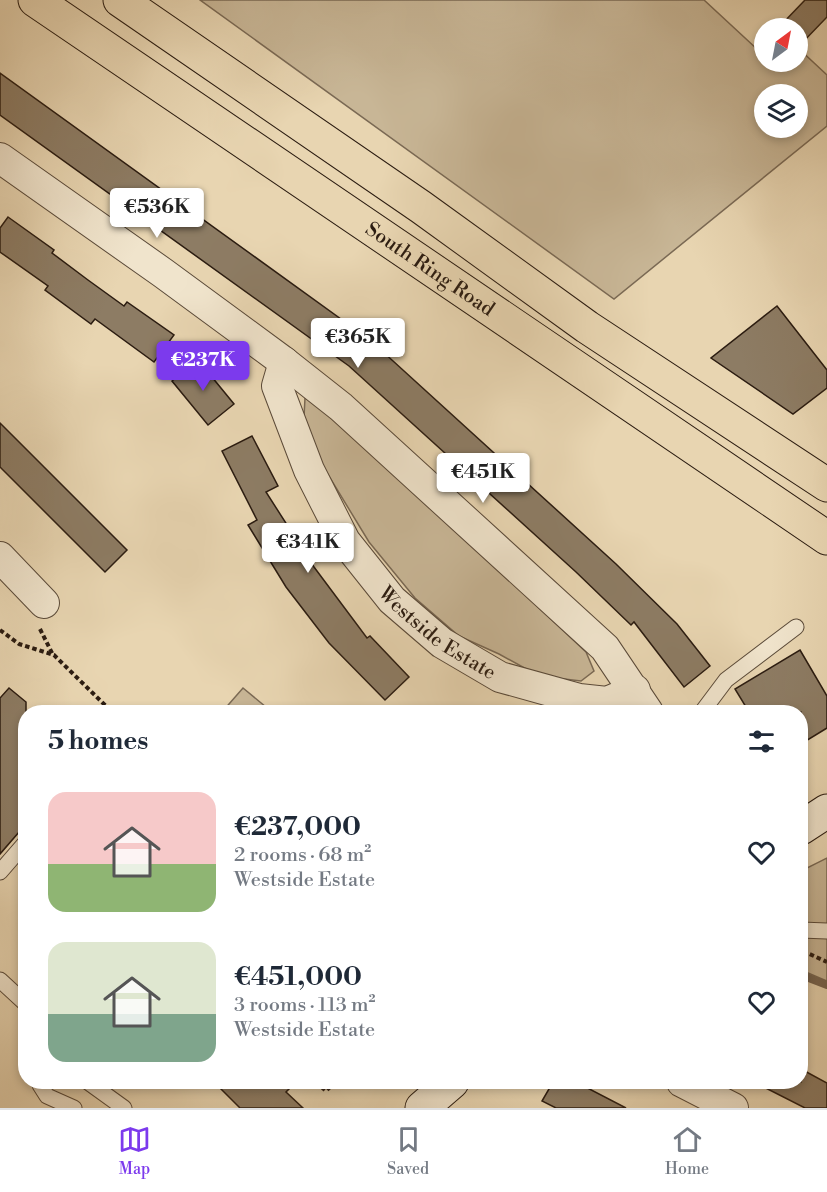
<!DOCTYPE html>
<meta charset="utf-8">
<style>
body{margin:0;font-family:"Libre Bodoni",serif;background:#f6f6f7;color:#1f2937;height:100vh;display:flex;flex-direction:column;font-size:22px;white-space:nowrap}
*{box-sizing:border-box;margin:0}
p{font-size:20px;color:#747a83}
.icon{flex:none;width:33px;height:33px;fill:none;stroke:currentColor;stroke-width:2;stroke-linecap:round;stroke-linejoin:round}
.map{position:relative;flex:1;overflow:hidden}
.drawer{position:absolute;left:18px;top:705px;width:790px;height:384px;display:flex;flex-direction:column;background:#fff;border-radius:24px;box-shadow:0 3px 9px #0003}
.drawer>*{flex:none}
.needle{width:39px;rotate:32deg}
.tools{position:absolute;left:754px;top:18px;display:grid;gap:12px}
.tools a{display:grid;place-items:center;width:54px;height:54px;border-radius:50%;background:#fff;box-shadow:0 3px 9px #0003;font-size:30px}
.price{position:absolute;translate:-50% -51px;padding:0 14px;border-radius:6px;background:#fff;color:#222;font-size:20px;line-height:39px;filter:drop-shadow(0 2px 3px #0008)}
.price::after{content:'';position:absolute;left:50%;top:36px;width:18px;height:14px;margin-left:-9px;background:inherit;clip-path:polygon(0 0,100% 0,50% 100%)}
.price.current{background:#7c3aed;color:#fff}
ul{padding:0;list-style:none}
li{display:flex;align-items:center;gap:18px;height:150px;padding:0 30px}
li span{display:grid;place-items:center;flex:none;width:168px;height:120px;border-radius:18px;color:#555}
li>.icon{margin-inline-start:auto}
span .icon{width:72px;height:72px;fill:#fffc;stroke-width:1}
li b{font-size:26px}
h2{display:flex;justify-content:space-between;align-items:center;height:72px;padding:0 30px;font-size:26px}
.tabs{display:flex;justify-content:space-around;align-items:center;height:84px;border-top:2px solid #e0e1e3;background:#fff;font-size:16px;color:#747a83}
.tabs a{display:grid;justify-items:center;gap:3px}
.tabs .current{color:#7c3aed}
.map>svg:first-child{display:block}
</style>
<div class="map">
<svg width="827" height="1108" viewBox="0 0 827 1108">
<rect width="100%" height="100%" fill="#e8d5b1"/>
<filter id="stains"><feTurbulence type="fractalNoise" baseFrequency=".00333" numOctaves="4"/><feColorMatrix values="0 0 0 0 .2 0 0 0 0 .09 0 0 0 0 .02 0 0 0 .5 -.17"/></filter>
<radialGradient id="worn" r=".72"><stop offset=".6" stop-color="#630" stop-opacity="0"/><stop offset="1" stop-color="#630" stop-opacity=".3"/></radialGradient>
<g fill="#c8b696" stroke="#7a6954" stroke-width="1.5" fill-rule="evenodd">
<path d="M 200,0 L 704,0 L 758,50 L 765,43 L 765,62 L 798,62 L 798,48 L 827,75 L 827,126 L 614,299 ZM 765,94 L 798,94 L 798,128 L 765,128 Z"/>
<polygon points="305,398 321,404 586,652 594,671 581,681 539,676 499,654 459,636 415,598 369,542 324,468 304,417"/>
<polygon points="243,688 272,712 222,712"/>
<polygon points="827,858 827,981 801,970 801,871"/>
</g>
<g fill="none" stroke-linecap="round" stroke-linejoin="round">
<polyline stroke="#766551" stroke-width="8" points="801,975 827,985"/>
</g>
<g fill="#8d7c64" stroke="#2b1c11" stroke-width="1.5">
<polygon points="805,0 827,0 827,17 802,43 798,39 798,28 787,28 782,24"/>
<polygon points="0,73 370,340 616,564 677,624 710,666 684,687 634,622 631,625 576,572 349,366 0,115"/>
<polygon points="8,217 54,250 52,253 88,280 124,306 127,302 174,335 154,362 95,319 91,324 45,290 48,286 0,252 0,228"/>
<polygon points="777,306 827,370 827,388 793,414 711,358"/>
<polygon points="198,360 234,404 208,425 172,381"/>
<polygon points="0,423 127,550 105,572 0,467"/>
<polygon points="252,436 278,486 266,492 314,567 367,638 370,636 409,677 385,700 329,643 286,587 248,525 257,520 222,451"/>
<polygon points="800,650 827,696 827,728 801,744 801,712 749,712 735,689"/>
<polygon points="9,688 26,702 26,824 0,854 0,698"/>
<polygon points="801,1069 827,1083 827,1108 805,1108 754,1082 801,1082"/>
<polygon points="214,1082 296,1082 286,1092 303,1108 240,1108"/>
<polygon points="553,1082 576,1082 626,1108 556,1108 542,1101"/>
</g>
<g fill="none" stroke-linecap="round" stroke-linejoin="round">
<g stroke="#5a4a39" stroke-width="17">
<g id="lane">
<polyline points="702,712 726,680 796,627"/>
<polyline points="0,872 26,842"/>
<polyline points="801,930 827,931"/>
<polyline points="0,980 26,1004"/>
<polyline points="41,1082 40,1085 47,1096 74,1108"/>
<polyline points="88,1082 124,1108"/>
</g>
</g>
<g stroke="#5a4a39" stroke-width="32">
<g id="street">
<polyline points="0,158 163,273 284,362 341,407 605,648 648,712"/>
<path id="s1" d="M 284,362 L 277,386 L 309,470 L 345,541 L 392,600 L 442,643 L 500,677 L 579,699 L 607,702 L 635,690"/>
<polyline points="0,557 44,603"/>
<polyline points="682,1082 733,1108"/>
</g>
</g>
<g stroke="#2b1c11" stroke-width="35">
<g id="secondary">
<polyline points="801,828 827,811"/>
<polyline points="422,1108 452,1082"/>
</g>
</g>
<g stroke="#2b1c11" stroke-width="35">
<g id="highway">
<path id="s2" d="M 35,0 L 827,538"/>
<polyline points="120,0 421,207 587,327 827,485"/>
</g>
</g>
<g stroke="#2b1c11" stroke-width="4" stroke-dasharray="4.5 3" stroke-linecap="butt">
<polyline points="40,629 53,655"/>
<polyline points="0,630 19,644 54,655 112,712"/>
<polyline points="803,951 827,962"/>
<polyline points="316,1082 326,1091 335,1082"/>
</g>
<use href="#lane" stroke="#f0e4cc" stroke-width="15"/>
<use href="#street" stroke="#f0e4cc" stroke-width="30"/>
<use href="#secondary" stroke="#f0e4cc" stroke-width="33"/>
<use href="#highway" stroke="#e8d5b1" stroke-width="33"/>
</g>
<g text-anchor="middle" stroke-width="4.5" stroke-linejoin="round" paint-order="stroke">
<g font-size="20" fill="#2b1c11" stroke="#f0e4cc">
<text dy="7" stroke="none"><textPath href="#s2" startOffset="478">South Ring Road</textPath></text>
<text dy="7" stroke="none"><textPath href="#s1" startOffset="326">Westside Estate</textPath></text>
</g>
</g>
<rect width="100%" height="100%" filter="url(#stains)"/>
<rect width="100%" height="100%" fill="url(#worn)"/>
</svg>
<div class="tools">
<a><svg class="needle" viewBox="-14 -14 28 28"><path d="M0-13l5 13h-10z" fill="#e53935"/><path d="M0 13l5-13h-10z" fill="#747a83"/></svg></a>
<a><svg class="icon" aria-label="layers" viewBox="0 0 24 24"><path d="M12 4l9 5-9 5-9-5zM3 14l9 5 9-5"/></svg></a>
</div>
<b class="price" style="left:157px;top:239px">€536K</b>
<b class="price" style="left:358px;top:369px">€365K</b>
<b class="price current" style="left:203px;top:392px">€237K</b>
<b class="price" style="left:483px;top:504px">€451K</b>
<b class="price" style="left:308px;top:574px">€341K</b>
<section class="drawer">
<h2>5 homes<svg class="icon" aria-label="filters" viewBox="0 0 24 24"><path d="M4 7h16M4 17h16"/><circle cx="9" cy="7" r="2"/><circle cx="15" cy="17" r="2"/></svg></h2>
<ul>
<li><span style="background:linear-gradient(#f6c9c9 60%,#8fb573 0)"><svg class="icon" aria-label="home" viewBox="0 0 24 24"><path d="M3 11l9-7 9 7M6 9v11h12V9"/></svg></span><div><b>€237,000</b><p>2 rooms · 68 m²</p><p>Westside Estate</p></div><svg class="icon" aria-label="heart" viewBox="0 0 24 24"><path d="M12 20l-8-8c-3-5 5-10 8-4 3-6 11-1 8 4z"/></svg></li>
<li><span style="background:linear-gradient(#dfe7d0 60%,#7fa58c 0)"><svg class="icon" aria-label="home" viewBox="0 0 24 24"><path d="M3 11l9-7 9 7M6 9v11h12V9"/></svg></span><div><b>€451,000</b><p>3 rooms · 113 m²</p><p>Westside Estate</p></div><svg class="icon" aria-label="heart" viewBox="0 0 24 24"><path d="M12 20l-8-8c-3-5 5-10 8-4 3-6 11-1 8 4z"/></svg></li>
</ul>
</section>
</div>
<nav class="tabs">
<a class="current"><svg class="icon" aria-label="map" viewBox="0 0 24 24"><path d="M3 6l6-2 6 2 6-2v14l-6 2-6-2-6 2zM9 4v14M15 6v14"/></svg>Map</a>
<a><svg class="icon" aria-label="saved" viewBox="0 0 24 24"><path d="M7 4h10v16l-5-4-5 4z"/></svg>Saved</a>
<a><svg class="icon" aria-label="home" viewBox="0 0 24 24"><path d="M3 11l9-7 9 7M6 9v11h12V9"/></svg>Home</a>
</nav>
